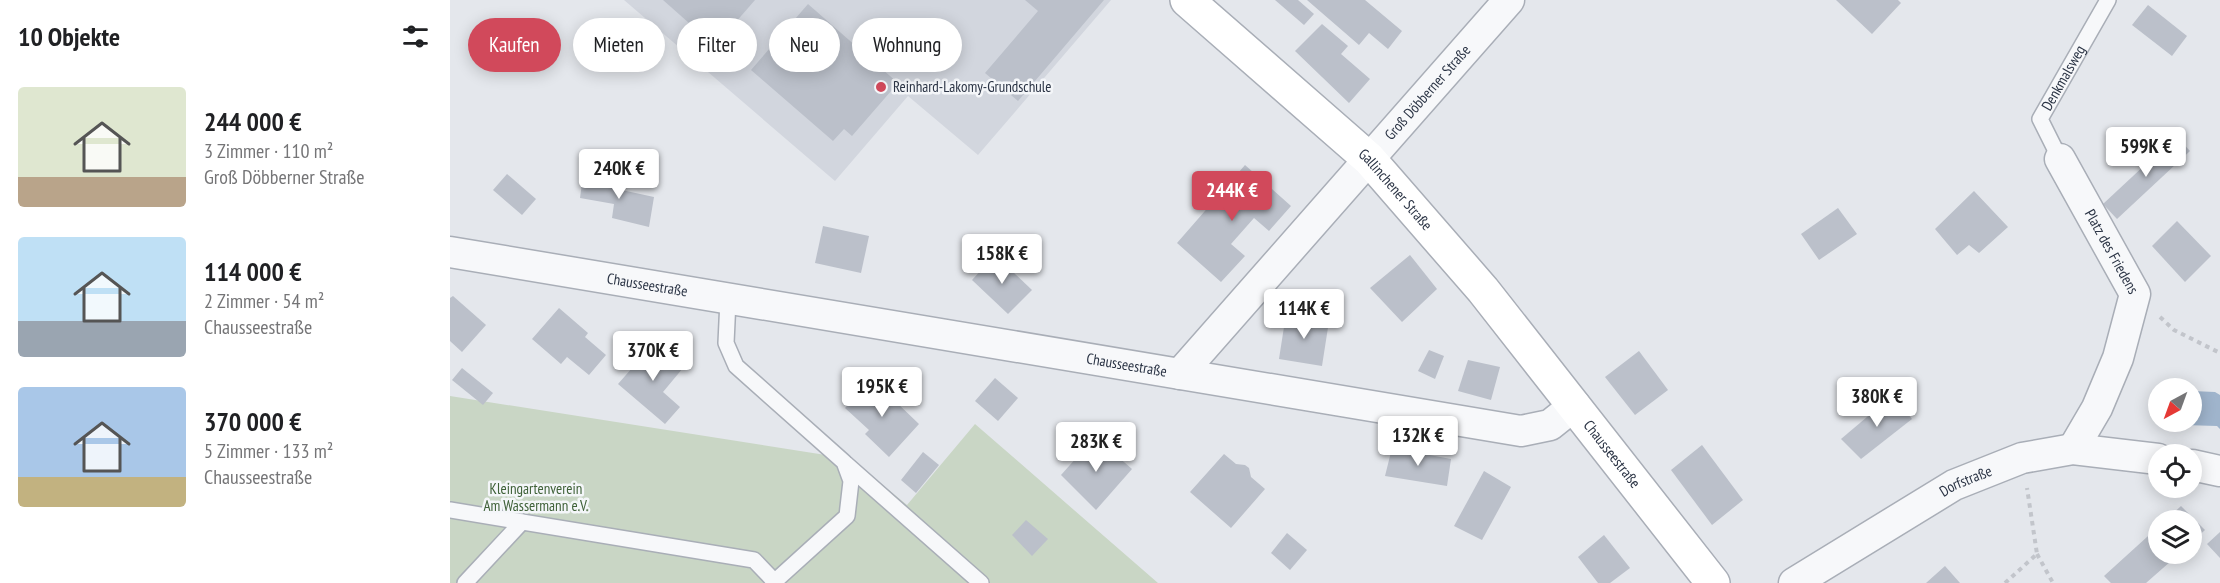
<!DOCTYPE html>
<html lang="de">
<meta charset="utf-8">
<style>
body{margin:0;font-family:"PT Sans Narrow",sans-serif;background:#f6f6f6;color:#202124;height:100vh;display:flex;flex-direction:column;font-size:22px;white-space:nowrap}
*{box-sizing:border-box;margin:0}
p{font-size:20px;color:#757577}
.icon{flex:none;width:33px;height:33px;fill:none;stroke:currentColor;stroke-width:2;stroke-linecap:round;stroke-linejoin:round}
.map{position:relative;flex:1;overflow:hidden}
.drawer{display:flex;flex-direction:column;background:#fff;width:450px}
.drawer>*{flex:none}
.guide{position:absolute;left:18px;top:18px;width:570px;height:54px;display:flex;gap:12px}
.needle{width:39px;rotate:221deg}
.buttons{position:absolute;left:1698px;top:378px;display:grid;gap:12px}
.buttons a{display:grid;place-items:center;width:54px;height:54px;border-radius:50%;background:#fff;box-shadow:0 3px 15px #0003;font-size:30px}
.price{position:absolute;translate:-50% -51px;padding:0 14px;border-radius:6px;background:#fff;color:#222;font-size:20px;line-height:39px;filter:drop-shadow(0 2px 3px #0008)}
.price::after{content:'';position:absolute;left:50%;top:36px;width:18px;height:14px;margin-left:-9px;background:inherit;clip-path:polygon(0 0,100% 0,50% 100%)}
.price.selected{background:#d1495b;color:#fff}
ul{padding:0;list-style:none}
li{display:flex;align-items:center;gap:18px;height:150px;padding:0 18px}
li span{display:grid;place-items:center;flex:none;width:168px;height:120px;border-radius:6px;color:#555}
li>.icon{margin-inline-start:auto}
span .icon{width:72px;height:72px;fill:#fffc;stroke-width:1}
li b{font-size:26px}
h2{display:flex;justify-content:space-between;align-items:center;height:72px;padding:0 18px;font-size:26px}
.pill{padding:0 21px;border-radius:27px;background:#fff;box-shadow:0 3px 15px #0003;font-size:21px;line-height:54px}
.pill.selected{background:#d1495b;color:#fff}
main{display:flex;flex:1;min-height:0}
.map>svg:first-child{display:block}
</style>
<main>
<section class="drawer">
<h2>10 Objekte<svg class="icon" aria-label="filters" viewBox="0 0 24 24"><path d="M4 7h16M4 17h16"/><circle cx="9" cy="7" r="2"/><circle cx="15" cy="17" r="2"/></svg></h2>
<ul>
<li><span style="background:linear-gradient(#dfe7d0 75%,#b9a48a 0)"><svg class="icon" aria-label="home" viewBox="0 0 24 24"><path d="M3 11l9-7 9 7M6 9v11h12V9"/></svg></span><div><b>244 000 €</b><p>3 Zimmer · 110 m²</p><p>Groß Döbberner Straße</p></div></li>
<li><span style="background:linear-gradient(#bfe0f5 70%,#9aa5b1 0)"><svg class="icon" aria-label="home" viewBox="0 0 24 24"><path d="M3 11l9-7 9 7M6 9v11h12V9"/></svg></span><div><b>114 000 €</b><p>2 Zimmer · 54 m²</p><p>Chausseestraße</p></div></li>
<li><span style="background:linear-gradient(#a9c7e8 75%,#c2b280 0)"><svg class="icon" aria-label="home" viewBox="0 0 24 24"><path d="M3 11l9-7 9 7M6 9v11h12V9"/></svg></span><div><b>370 000 €</b><p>5 Zimmer · 133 m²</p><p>Chausseestraße</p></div></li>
</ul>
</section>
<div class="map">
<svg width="1770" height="583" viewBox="0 0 1770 583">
<rect width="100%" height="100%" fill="#e4e7ec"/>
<polygon fill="#d2d6de" points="174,0 661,0 528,155 458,96 385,181"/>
<polygon fill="#c9d6c5" points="0,396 401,459 457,505 525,424 708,583 0,583"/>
<polygon fill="#9fb4cc" points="1742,391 1765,392 1770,395 1770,429 1767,426 1734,425 1729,422 1742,422"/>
<g fill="#bbc0ca">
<polygon points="213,0 305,0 265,46"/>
<polygon points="575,0 654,0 568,101 535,73 588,11"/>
<polygon points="825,0 848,0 864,14 854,25"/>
<polygon points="857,0 915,0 952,31 938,49 919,33 909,45"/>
<polygon points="1386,0 1448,0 1451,3 1422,34"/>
<polygon points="358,4 448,83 402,136 394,129 383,141 301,70"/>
<polygon points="1698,5 1737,36 1722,56 1682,25"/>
<polygon points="872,24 898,46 891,54 920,79 899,103 845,51"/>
<polygon points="1726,136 1740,151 1667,219 1653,204"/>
<polygon points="795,165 841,206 819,231 804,218 781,244 795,256 771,282 727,243"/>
<polygon points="57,174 86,199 72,215 43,190"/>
<polygon points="133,176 168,181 167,189 204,197 199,227 162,218 164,204 130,198"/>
<polygon points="1524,191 1558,227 1529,253 1519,245 1507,255 1485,229"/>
<polygon points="1388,208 1407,234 1369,260 1351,234"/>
<polygon points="1727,221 1761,256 1735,282 1702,246"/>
<polygon points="373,226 419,236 411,273 365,263"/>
<polygon points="545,255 582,290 558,314 522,280"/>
<polygon points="960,255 987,289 952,322 920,288"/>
<polygon points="3,296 36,325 12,352 0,341 0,298"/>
<polygon points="109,308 138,333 135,337 156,355 139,375 117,357 111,364 82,339"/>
<polygon points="836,314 879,321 872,366 829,359"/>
<polygon points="204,343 233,368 213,392 230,407 215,424 168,384"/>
<polygon points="979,350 994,356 985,379 968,371"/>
<polygon points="1189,351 1218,390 1185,415 1155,377"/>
<polygon points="1018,360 1050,367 1041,400 1008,391"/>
<polygon points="12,368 43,393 33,405 2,380"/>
<polygon points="545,378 568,398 548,421 525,401"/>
<polygon points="422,379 469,424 439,457 415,434 419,430 395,408"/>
<polygon points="1443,395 1462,419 1411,459 1391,439"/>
<polygon points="645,437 682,469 646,510 611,475"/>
<polygon points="1252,445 1293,500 1262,525 1221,470"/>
<polygon points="942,448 1001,459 997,486 935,476"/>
<polygon points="473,452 489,465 466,493 451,480"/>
<polygon points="774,454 786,464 795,465 799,468 801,477 815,489 781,528 740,492"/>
<polygon points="1034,471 1061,487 1032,540 1004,526"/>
<polygon points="1731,506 1755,530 1742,542 1742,520 1716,520"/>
<polygon points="576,520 598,539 582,556 562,535"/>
<polygon points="1708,527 1708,554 1729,554 1696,583 1661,583 1654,576"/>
<polygon points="1770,532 1770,558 1757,544"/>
<polygon points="837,533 857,550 840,570 821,553"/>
<polygon points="1154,535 1180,568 1160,583 1148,583 1128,557"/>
<polygon points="1495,566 1510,583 1476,583"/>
</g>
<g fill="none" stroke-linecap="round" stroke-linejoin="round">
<g stroke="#a9aeb7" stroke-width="18">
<g id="lane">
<path id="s1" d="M 1610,159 L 1590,119 L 1658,0"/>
<polyline points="278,300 276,343 286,366 394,462 401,481 397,516 323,583"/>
<polyline points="396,464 531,583"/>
<polyline points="0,510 304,560 325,582"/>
<polyline points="15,583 72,522"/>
</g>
</g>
<g stroke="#a9aeb7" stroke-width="33">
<g id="street">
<path id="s2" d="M 1610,159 L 1685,294 L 1668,358 L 1647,408 L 1623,449"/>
<path id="s3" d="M 0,252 L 1071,431 L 1100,425 L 1125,405"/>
<path id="s4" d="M 730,374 L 1059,0"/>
<polyline points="1742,465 1770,471"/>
<path id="s5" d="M 1344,583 L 1504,485 L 1572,458 L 1623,449 L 1708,459"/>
</g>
</g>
<g stroke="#a9aeb7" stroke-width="36">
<g id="secondary">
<path id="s6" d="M 737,0 L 919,159 L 1033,290 L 1263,583"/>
</g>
</g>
<g stroke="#c2c5cb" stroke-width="4" stroke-dasharray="4.5 4.5" stroke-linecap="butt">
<polyline points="1710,317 1724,330 1770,353"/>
<polyline points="1587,554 1603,583"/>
<polyline points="1555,583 1587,554 1577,488"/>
</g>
<use href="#lane" stroke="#f7f8fa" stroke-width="15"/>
<use href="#street" stroke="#f7f8fa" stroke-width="30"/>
<use href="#secondary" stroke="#fff" stroke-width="33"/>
</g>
<circle fill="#d1495b" stroke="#f4f6f9" stroke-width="2" cx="431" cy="87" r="6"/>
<g text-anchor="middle" stroke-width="5" stroke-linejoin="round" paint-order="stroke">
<g font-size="15" fill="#2b3445" stroke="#f4f6f9">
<text dy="5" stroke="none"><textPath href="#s1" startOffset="92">Denkmalsweg</textPath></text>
<text dy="5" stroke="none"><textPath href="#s4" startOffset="375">Groß Döbberner Straße</textPath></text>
<text dy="5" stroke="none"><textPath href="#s6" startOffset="282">Gallinchener Straße</textPath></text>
<text dy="5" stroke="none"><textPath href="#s2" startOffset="106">Platz des Friedens</textPath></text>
<text dy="5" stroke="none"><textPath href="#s3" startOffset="200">Chausseestraße</textPath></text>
<text dy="5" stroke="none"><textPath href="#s3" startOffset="686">Chausseestraße</textPath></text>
<text dy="5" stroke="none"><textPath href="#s6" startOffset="624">Chausseestraße</textPath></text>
<text dy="5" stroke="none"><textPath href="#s5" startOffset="200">Dorfstraße</textPath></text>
</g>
<g font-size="15" fill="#2b3445" stroke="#f4f6f9" text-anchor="start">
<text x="443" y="92">Reinhard-Lakomy-Grundschule</text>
</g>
<g font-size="15" fill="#3f6138" stroke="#f4f6f9">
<text x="86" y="494">Kleingartenverein<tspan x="86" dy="17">Am Wassermann e.V.</tspan></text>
</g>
</g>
</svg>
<div class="buttons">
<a><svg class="needle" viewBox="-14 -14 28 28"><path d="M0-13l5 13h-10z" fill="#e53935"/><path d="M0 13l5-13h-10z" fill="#757577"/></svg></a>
<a><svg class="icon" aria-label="locate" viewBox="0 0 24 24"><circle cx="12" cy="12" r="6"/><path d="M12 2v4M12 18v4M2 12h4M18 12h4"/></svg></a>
<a><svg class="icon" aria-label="layers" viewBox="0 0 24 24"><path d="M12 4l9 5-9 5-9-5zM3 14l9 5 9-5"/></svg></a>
</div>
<b class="price" style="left:1696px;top:178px">599K €</b>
<b class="price" style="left:169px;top:200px">240K €</b>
<b class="price selected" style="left:782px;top:222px">244K €</b>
<b class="price" style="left:552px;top:285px">158K €</b>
<b class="price" style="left:854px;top:340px">114K €</b>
<b class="price" style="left:203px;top:382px">370K €</b>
<b class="price" style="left:432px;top:418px">195K €</b>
<b class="price" style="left:1427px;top:428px">380K €</b>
<b class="price" style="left:968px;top:467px">132K €</b>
<b class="price" style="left:646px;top:473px">283K €</b>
<div class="guide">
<a class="pill selected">Kaufen</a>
<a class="pill">Mieten</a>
<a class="pill">Filter</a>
<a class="pill">Neu</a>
<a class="pill">Wohnung</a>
</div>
</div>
</main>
